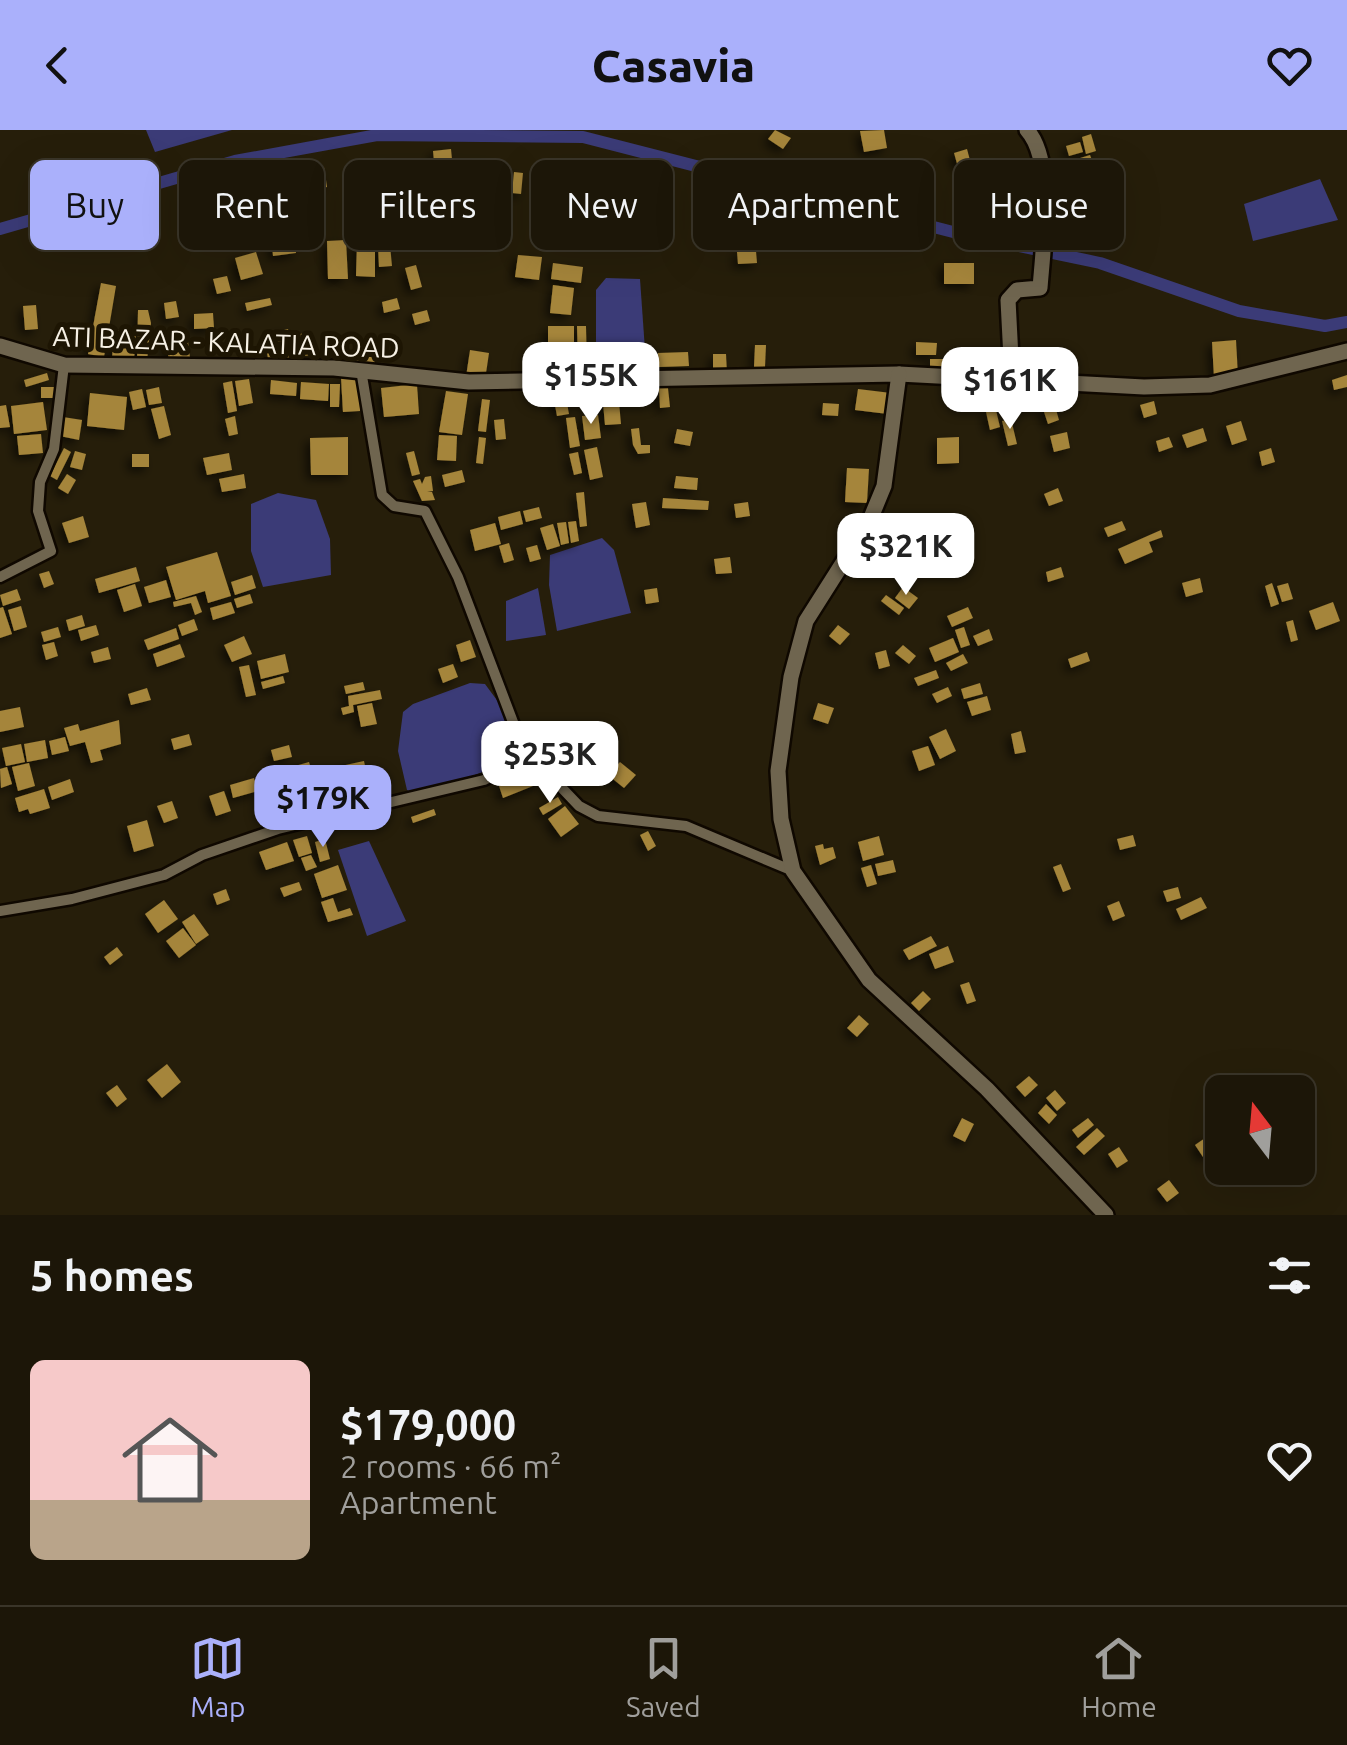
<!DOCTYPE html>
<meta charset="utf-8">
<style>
body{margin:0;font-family:Ubuntu,sans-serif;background:#251f12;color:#f1f3f6;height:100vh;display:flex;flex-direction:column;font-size:38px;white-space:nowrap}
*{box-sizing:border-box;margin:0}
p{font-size:32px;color:#a09f9c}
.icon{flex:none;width:55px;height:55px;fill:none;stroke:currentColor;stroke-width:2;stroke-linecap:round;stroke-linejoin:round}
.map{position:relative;height:1085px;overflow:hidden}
.details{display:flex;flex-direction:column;background:#1c1608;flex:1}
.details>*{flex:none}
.banner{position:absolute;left:30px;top:30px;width:1288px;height:90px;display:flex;gap:20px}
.needle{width:65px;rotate:344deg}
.tools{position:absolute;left:1205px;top:945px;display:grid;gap:20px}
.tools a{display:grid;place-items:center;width:110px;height:110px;border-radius:15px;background:#1c1608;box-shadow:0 10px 40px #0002,0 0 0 2px #3a3529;font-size:50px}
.price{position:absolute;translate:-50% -85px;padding:0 22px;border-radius:20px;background:#fff;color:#222;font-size:32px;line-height:65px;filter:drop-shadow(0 2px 5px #0008)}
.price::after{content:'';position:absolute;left:50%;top:60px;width:30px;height:22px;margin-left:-15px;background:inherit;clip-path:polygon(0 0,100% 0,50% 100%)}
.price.on{background:#aab0fb;color:#111}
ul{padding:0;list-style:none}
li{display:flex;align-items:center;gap:30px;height:250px;padding:0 30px}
li span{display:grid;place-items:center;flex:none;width:280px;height:200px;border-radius:15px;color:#555}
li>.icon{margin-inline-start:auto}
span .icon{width:120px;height:120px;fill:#fffc;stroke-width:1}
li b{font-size:42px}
h2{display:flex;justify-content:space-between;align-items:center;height:120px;padding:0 30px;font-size:42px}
.tag{padding:0 35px;border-radius:15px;background:#1c1608;box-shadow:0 10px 40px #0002,0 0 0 2px #3a3529;font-size:35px;line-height:90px}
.tag.on{background:#aab0fb;color:#111}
header{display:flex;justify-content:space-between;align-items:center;height:130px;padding:0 30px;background:#aab0fb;color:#111;font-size:45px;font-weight:800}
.menu{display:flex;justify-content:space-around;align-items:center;height:140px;border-top:2px solid #3a3529;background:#1c1608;font-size:28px;color:#a09f9c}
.menu a{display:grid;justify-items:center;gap:5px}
.menu .on{color:#aab0fb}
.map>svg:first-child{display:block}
</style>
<header><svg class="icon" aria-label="back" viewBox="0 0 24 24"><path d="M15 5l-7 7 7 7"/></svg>Casavia<svg class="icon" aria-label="heart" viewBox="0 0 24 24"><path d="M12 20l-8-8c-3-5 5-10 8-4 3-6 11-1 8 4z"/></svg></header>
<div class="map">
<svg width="1347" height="1085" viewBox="0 0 1347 1085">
<defs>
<filter id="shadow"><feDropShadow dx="-4.5" dy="4.5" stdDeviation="5" flood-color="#0009"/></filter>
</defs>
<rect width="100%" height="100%" fill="#261e0a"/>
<g fill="#3b3b77">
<polygon points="146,0 232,0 155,22"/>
<polygon points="1320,49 1338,90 1253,111 1244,74"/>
<polygon points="606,148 640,149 645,220 619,225 596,222 596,160"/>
<polygon points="278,363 316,370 330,409 331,445 263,457 251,421 251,374"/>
<polygon points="602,408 614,420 631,483 557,501 549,455 550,425"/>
<polygon points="538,458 546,505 506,511 506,471"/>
<path d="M 470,553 L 485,554 L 502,577 L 516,622 C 486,646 449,654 413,663 L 407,660 L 398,621 L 403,582 L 413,574 Z"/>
<polygon points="369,711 406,791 367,806 338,720"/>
</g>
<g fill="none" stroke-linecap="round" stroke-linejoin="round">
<polyline stroke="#3b3b77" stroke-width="12" points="0,99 235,31 377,5 583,7 957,103 1100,133 1239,181 1325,196 1347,192"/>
</g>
<g fill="#a5853b" filter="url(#shadow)">
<polygon points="775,0 791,8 783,19 768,9"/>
<polygon points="884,0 887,18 864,22 860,1"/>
<polygon points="1091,4 1096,21 1086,24 1082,7"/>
<polygon points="1080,12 1083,22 1069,26 1066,16"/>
<polygon points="451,19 455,61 437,62 433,21"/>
<polygon points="967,19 971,34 958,37 954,23"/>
<polygon points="1090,25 1093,33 1087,35 1097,69 1068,77 1059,44 1077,39 1074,30"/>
<polygon points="324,37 327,57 317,59 314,39"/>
<polygon points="471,38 484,38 484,60 471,59"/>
<polygon points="514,42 523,43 521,64 512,63"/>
<polygon points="567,50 569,69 554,70 552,51"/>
<polygon points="268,53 273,68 262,71 257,56"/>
<polygon points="407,69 428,71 425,101 405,99"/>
<polygon points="381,70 384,80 368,84 366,73"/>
<polygon points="262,83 267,97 257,100 252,86"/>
<polygon points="217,84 221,97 208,101 204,88"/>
<polygon points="1117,90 1122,107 1106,111 1102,94"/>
<polygon points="748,91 750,109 737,110 736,92"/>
<polygon points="293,100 296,123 273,126 271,103"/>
<polygon points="346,110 348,149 328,149 327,111"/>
<polygon points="357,113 375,113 375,147 356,146"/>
<polygon points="390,115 392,136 379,137 378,116"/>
<polygon points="756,121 757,133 738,134 737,122"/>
<polygon points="256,122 263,144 241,150 235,128"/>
<polygon points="518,125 542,127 539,150 515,147"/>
<polygon points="553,133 583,137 581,153 551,149"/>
<rect x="944" y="133" width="30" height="21"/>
<polygon points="416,135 422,157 411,160 405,138"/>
<polygon points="227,146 231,161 217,164 213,149"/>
<polygon points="101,153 116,156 104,227 88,224"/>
<polygon points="553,155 574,158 571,185 550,183"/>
<polygon points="270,168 272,175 247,181 245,173"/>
<polygon points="397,168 400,179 384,183 382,172"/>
<polygon points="176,171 179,187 166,189 164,173"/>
<polygon points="36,175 38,199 25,200 23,176"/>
<polygon points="138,180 148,180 151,193 147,231 137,230"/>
<polygon points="427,180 430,191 415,195 412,184"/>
<polygon points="213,183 214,198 194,199 194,184"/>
<polygon points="548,196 574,196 574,235 548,236"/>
<polygon points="577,196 586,196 587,235 578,235"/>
<polygon points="288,199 292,215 279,217 276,202"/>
<polygon points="114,200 136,201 134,230 112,229"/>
<polygon points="187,203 190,228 169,231 166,206"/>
<polygon points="305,203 310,225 299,227 295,205"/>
<polygon points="1236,210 1238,246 1214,247 1212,212"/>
<polygon points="916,212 937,213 936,225 916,225"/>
<polygon points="755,215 766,215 765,237 754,237"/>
<polygon points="288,219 290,230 269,234 267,223"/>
<polygon points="470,220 489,223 485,250 466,247"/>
<polygon points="688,222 689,236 659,237 658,223"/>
<polygon points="713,224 726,224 727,243 713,244"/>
<polygon points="375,225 375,234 335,235 335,226"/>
<rect x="930" y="229" width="21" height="9"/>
<polygon points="612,232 613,247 595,248 594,233"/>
<polygon points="47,243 49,250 26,257 24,250"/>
<polygon points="1347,245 1347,257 1334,260 1332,250"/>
<polygon points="341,248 359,248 360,281 343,282"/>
<polygon points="249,249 253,273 239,276 235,251"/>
<polygon points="271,250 297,253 296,266 270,264"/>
<polygon points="232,251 237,281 228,283 223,253"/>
<polygon points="301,252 329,254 328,271 300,269"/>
<polygon points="330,254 340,254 339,277 330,277"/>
<polygon points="417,254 419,284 384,287 381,258"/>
<rect x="41" y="257" width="17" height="11"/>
<polygon points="159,257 162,273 149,275 146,260"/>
<polygon points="659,258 668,258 670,277 660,278"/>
<polygon points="142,259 146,277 133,280 129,262"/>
<polygon points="858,259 891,263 888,284 855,280"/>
<polygon points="446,261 468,264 462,305 439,302"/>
<polygon points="618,261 621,294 605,295 602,262"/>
<polygon points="565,262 569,284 557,286 553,265"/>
<polygon points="90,263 127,267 124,300 87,296"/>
<polygon points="482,269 490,270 486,302 478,301"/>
<polygon points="1154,271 1157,284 1144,288 1140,275"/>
<polygon points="43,272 47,300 14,304 11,276"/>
<polygon points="823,273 839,274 838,286 822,285"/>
<polygon points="6,275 10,297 0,298 0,276"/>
<polygon points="164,276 171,305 159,309 151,279"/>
<polygon points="1055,276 1059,290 1048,294 1043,279"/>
<polygon points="996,280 1000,297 990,300 986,282"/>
<polygon points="598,285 601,308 585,310 582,286"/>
<polygon points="235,286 238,304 229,306 225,289"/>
<polygon points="63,287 82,290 79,310 60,306"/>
<polygon points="575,287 580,316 570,318 566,288"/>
<polygon points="504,289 506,309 496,310 494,290"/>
<polygon points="1011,289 1017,314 1008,316 1002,291"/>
<polygon points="1241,291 1247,310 1232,315 1226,296"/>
<polygon points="639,298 641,315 650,315 650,323 638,324 633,315 631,299"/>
<polygon points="1203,298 1207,311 1187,318 1182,305"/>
<polygon points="677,299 693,302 690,316 674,313"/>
<polygon points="1067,302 1070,318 1054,322 1050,306"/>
<polygon points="41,304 43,323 19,325 17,306"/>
<polygon points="439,305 457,306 456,331 437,330"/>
<polygon points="348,307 348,345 311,345 310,308"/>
<polygon points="479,307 486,308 483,334 476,333"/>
<polygon points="959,307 959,333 937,334 937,308"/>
<polygon points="1169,307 1173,317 1159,322 1156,311"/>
<polygon points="597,317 603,347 590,350 584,320"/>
<polygon points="64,318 71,322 57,350 50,346"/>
<polygon points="1271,318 1275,332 1262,336 1259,322"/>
<polygon points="75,321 86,324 82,340 70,337"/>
<polygon points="414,321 420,344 412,346 406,323"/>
<polygon points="578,322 582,343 574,345 569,324"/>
<polygon points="229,323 232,340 207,345 203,328"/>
<rect x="132" y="324" width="17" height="13"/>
<polygon points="847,338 869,339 867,373 845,372"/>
<polygon points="462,340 465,352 445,357 442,345"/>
<polygon points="67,344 76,350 68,364 58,358"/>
<polygon points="244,344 246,358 222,362 219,349"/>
<polygon points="431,346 433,361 427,362 432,362 435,370 422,371 413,351 420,349 422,354 425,347"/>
<polygon points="676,346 698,348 697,360 674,358"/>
<polygon points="1058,358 1063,371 1049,376 1044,364"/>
<polygon points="584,362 587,396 580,397 576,363"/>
<polygon points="663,368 709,371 708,380 662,378"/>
<polygon points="646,372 650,395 636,398 632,374"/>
<polygon points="748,372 750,386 736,388 734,374"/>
<polygon points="539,377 542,388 526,392 523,381"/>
<polygon points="520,381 523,394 501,400 498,387"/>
<polygon points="83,386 89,407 69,413 62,393"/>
<polygon points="576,391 579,411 571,413 568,392"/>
<polygon points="1122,391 1126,400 1108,407 1104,398"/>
<polygon points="566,392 569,413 561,415 557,393"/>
<polygon points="495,393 501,414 475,421 470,400"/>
<polygon points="553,394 560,416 547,420 540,398"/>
<polygon points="1161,400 1163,407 1149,412 1153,422 1125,434 1118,419"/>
<polygon points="509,413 514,430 504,433 499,416"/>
<polygon points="537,415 541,429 530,432 526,418"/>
<polygon points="217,422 231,466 208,473 205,461 176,470 166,437"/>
<polygon points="730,427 732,443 716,444 714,429"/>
<polygon points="136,437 140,451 99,463 95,449"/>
<polygon points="1061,437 1064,447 1048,452 1046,442"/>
<polygon points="49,441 54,454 44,458 39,444"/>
<polygon points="252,445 256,458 235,465 231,452"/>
<polygon points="1200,448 1203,462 1186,467 1182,453"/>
<polygon points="166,450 171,467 149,473 144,457"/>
<polygon points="1272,453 1279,474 1271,477 1265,456"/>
<polygon points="1288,453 1293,469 1282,472 1277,456"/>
<polygon points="135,454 142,476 124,482 117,460"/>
<polygon points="903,457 918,468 909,479 895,468"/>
<polygon points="657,458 659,472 646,474 644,460"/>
<polygon points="17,459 21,470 3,476 0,465"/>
<polygon points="250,464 253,473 237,478 234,469"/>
<polygon points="886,465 904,478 899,485 881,471"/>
<polygon points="196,466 202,482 195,485 191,473 174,477 173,472"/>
<polygon points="231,472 235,483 213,490 210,478"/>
<polygon points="1333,472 1340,491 1316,500 1309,481"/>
<polygon points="21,476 27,497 14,501 8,480"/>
<polygon points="3,477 12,504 0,508 0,478"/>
<polygon points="968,477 973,488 952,497 947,486"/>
<polygon points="82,485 85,496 69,501 66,490"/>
<polygon points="194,489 198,500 182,506 178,495"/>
<polygon points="1293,490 1298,510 1291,512 1286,492"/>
<polygon points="96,495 99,505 81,511 78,500"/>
<polygon points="838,495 850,504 840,515 829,506"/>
<polygon points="58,497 61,507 44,512 41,502"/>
<polygon points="964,497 970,515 961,518 955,500"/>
<polygon points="176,498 179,509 148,520 144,510"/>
<polygon points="989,499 993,510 978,516 973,506"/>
<polygon points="244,506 252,524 232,532 224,515"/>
<polygon points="953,508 959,522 935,532 929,518"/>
<polygon points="470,510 476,527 461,532 456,515"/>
<polygon points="54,512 58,526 46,530 42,515"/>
<polygon points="180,514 185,527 157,537 153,524"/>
<polygon points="903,515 916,526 909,534 895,523"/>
<polygon points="108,517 111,529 94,533 91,522"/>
<polygon points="886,520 890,536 879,539 875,523"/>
<polygon points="1087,522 1090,531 1071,538 1068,529"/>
<polygon points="285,524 289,542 261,549 257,531"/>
<polygon points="963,524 968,533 951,541 946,533"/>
<polygon points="453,534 458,547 443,553 438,539"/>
<polygon points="249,535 256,565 246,567 239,537"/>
<polygon points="936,540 939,548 918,556 914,548"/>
<polygon points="283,546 285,553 263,559 261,552"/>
<polygon points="363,552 365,560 346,564 344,556"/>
<polygon points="980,553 983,564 964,569 961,559"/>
<polygon points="948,557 952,566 937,573 932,564"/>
<polygon points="147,558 151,570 131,575 128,564"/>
<polygon points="380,560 382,569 353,575 354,582 343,585 341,578 349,576 348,566"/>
<polygon points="987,566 991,580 972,586 967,572"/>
<polygon points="372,573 377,594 361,597 357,576"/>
<polygon points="818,573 834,578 828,594 813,589"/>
<polygon points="20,577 24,597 0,602 0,581"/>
<polygon points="119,590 121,614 100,620 103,630 91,633 85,612 70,616 64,598 78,594 80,601"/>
<polygon points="946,599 956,621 940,629 929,607"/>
<polygon points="1021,601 1026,622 1015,624 1011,604"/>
<polygon points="189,604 192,615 174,620 171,609"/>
<polygon points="65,607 69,621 52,625 49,611"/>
<polygon points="45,610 48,628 27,632 24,614"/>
<polygon points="21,614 25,632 6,636 2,618"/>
<polygon points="289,615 292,627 274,631 271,620"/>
<polygon points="928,616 935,635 919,641 912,621"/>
<polygon points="613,617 615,629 592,632 591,620"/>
<polygon points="364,631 369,655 347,660 341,636"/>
<polygon points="309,632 319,665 304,669 295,636"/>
<polygon points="620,632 636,645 624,658 608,645"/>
<polygon points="29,633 35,656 18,661 12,637"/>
<polygon points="7,637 12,654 1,658 0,639"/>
<polygon points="534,643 538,654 503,668 499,656"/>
<polygon points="254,648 258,661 233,668 230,655"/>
<polygon points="70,649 74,662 52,670 48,657"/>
<polygon points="44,659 50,678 30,684 28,679 19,682 15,668"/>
<polygon points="224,661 231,681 216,686 209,666"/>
<polygon points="558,667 562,674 543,685 539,678"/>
<polygon points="172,671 178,688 164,693 157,676"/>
<polygon points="565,676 579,694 561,707 548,689"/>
<polygon points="434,679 436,685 413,693 411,687"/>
<polygon points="147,690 154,716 134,722 127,696"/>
<polygon points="648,701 656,716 648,721 640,705"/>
<polygon points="1133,705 1136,716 1120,720 1117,709"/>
<polygon points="307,706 312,723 299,727 293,710"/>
<polygon points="879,706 884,725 863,731 858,712"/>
<polygon points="325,709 330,729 320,732 315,712"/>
<polygon points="287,712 294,731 266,740 259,722"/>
<polygon points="823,714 824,719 833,717 836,728 820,735 815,716"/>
<polygon points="311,725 317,737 306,741 301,728"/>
<polygon points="893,730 896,742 878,746 875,734"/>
<polygon points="1061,734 1071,759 1063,762 1053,737"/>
<polygon points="338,735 347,760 322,768 314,744"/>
<polygon points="871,735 877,754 867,757 861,738"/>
<polygon points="299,752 302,760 284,767 280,758"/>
<polygon points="1178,757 1181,768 1167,772 1163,761"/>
<polygon points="226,759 230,770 217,775 213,764"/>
<polygon points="1201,767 1207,778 1181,790 1176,779"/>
<polygon points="333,768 338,782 350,778 353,785 328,792 321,772"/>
<polygon points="164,770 178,789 158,803 145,784"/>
<polygon points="1119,771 1125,786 1113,791 1107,776"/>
<polygon points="194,784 209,805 196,814 182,792"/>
<polygon points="183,798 196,815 179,828 166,811"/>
<polygon points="931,806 937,816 909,830 903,820"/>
<polygon points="948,816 954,832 935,839 929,824"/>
<polygon points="117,817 123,825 110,835 104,827"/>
<polygon points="969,852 976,871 967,874 960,855"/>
<polygon points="923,861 931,869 919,881 911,873"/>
<polygon points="859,885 869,894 857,907 847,898"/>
<polygon points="167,934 181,952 162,968 147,950"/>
<polygon points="1029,946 1038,955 1025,967 1016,957"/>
<polygon points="117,955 127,969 117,977 106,963"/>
<polygon points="1055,960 1066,973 1057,981 1046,968"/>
<polygon points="1046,974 1057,985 1049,994 1038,983"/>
<polygon points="962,988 974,994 965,1012 953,1006"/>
<polygon points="1088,988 1094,995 1078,1008 1072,1000"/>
<polygon points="1097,998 1105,1006 1084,1025 1076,1017"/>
<polygon points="1208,1006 1216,1018 1203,1027 1195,1015"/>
<polygon points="1119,1017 1128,1031 1117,1038 1108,1024"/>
<polygon points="1169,1050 1179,1063 1167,1072 1157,1059"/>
</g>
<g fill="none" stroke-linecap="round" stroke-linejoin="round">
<g stroke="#0f0800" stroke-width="15">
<g id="street">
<polyline points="361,240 382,365 394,376 425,381 458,447 527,629"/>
<polyline points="0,447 51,421 38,381 40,352 54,319 64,235"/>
<polyline points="0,781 72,769 164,745 202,725 278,699 484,650 527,629 539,634 579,676 598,686 686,696 793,741"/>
</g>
</g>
<g stroke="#0f0800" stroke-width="20">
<g id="secondary">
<polyline points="0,216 64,235 334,238 469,252 899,244 1144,257 1210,255 1347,221"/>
<polyline points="899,244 884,356 870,390 806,491 791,547 778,641 781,689 793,741 869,850 987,959 1106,1085"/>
<path d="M 1012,248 L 1008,170 L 1017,160 L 1040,158 C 1043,118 1055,31 1027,0"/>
</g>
</g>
<use href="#street" stroke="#6f654f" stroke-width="10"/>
<use href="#secondary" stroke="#6f654f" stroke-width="15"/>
</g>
<g text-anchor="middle" stroke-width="10" stroke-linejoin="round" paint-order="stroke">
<g font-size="28" fill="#f6f0e4" stroke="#1d1503">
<text transform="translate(226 212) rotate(2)" y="10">ATI BAZAR - KALATIA ROAD</text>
</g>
</g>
</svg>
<div class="tools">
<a><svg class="needle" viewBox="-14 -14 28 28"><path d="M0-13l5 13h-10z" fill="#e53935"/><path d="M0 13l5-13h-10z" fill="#a09f9c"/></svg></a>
</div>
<b class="price" style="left:591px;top:297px">$155K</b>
<b class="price" style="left:1010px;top:302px">$161K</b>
<b class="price" style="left:906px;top:468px">$321K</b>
<b class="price" style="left:550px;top:676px">$253K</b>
<b class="price on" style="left:323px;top:720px">$179K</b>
<div class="banner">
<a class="tag on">Buy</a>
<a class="tag">Rent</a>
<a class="tag">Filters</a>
<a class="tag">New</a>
<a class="tag">Apartment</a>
<a class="tag">House</a>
</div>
</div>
<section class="details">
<h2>5 homes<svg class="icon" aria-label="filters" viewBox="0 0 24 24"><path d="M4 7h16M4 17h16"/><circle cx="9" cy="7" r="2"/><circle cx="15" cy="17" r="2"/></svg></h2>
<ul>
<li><span style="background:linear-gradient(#f6c9c9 70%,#b9a48a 0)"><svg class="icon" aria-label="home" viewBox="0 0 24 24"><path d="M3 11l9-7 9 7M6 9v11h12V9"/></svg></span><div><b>$179,000</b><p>2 rooms · 66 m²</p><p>Apartment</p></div><svg class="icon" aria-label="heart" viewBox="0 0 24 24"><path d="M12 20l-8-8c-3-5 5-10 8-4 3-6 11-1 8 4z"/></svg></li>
</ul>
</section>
<nav class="menu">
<a class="on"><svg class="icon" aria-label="map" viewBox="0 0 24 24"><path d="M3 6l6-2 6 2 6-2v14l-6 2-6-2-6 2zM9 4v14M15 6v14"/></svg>Map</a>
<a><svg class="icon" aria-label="saved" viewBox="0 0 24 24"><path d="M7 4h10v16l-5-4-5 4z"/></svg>Saved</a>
<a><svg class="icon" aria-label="home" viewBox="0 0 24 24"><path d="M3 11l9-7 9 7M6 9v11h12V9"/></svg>Home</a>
</nav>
